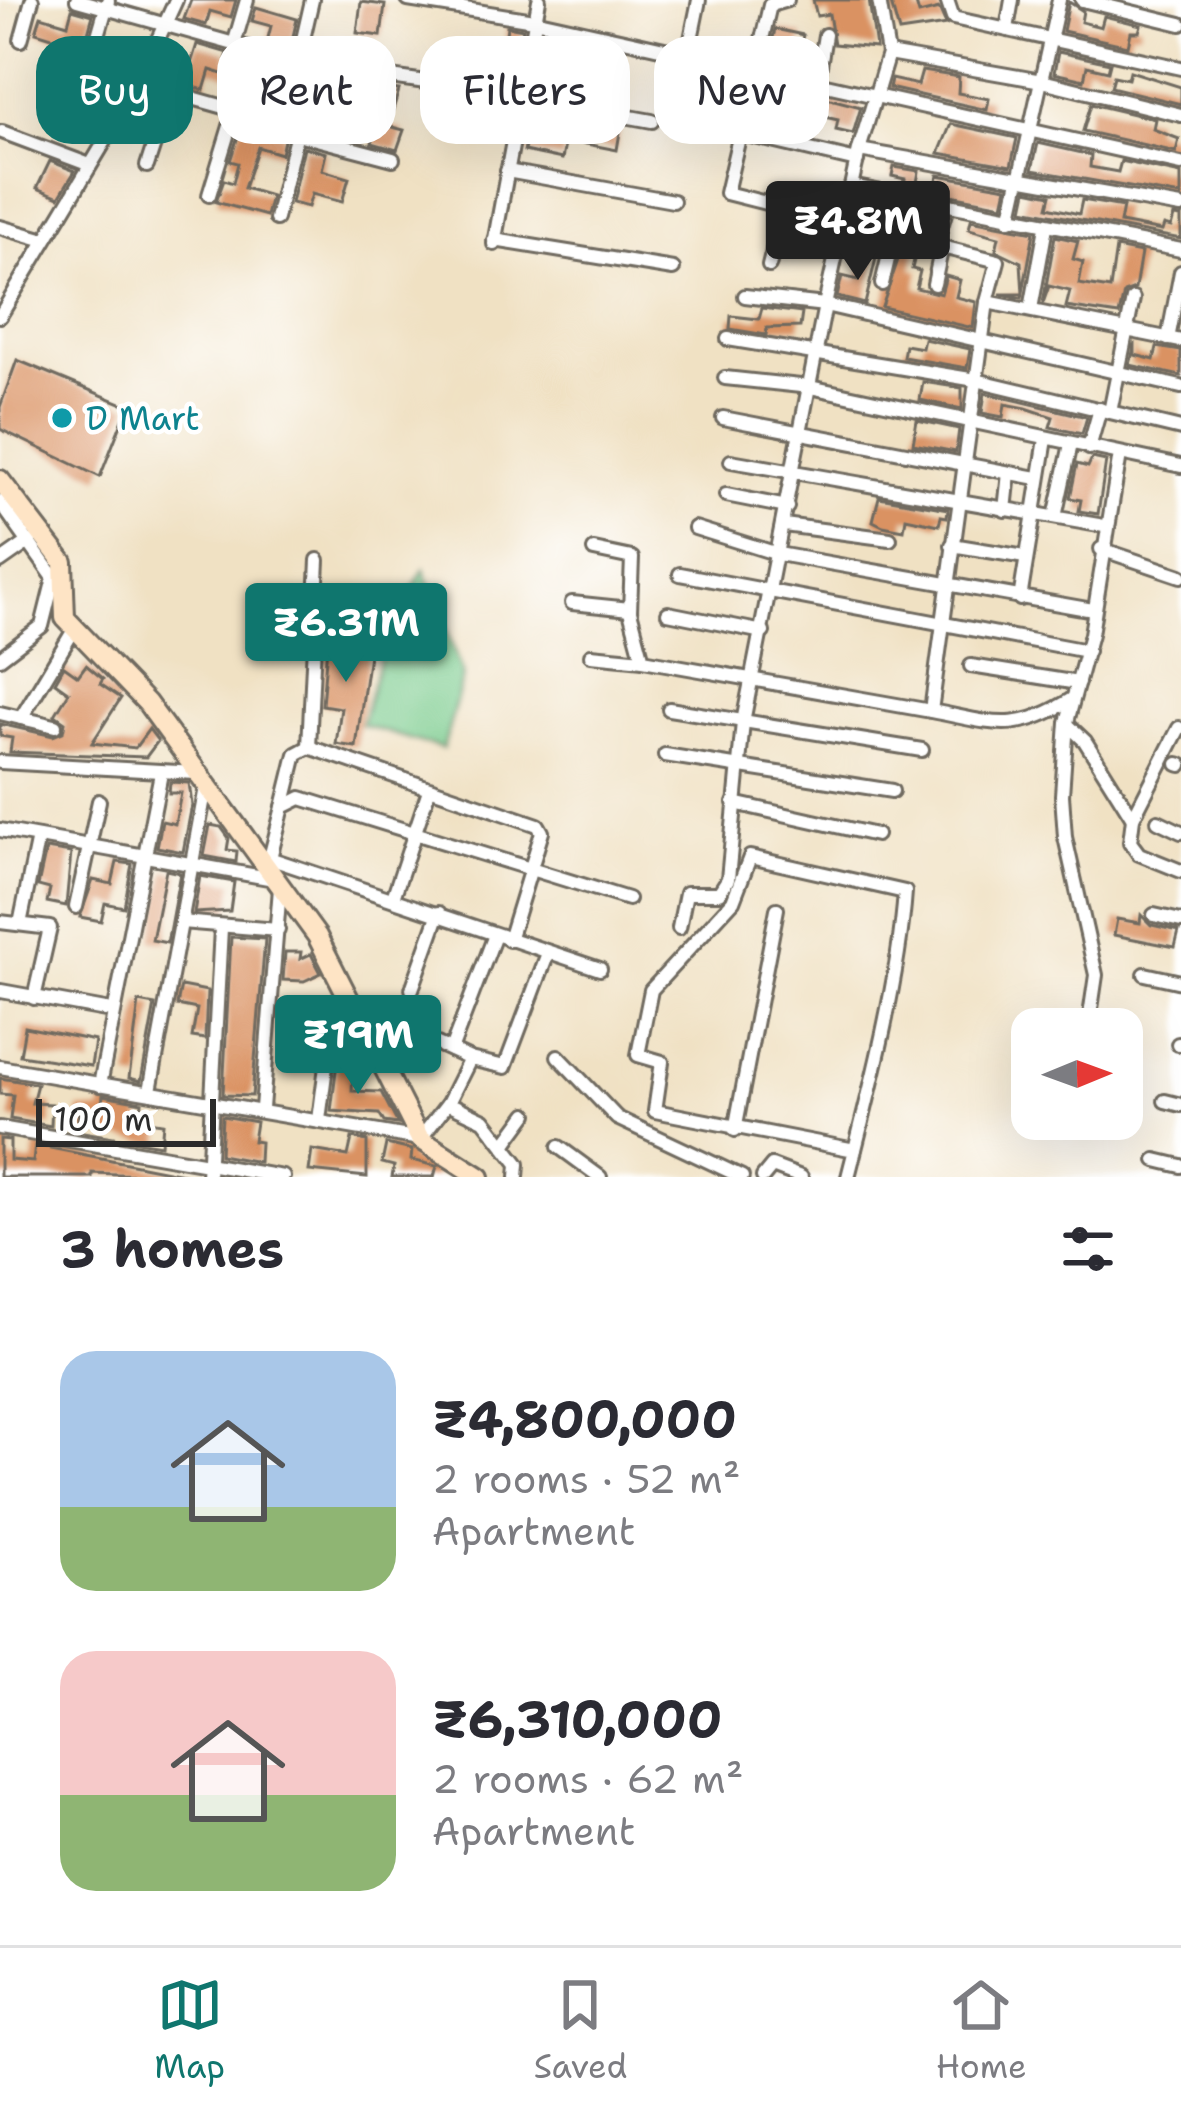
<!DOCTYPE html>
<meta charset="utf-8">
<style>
body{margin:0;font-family:"Shantell Sans",sans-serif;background:#f7f7f7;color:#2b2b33;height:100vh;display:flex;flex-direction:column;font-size:45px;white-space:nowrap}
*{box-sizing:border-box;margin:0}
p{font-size:39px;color:#7c7c81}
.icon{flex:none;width:66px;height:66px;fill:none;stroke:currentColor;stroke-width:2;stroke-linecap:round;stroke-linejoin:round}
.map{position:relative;height:1177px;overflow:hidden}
.details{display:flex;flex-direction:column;background:#fff;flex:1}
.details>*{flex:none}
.top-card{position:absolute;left:36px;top:36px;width:1110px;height:108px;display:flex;gap:24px}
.needle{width:78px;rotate:89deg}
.controls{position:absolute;left:1011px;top:1008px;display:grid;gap:24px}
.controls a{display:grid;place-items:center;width:132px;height:132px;border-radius:24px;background:#fff;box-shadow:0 12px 48px #0002;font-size:60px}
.scale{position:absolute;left:36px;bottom:30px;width:180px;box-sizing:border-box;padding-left:12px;border:6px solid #2b2b2b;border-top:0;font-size:33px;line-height:42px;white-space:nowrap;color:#2b2b2b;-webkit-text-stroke:9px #fff;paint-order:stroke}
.price{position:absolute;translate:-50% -102px;padding:0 27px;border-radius:12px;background:#0f766e;color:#fff;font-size:39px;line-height:78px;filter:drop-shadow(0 3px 6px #0008)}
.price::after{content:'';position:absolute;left:50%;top:72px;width:36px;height:27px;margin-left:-18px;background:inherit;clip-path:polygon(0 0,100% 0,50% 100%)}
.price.active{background:#222;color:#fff}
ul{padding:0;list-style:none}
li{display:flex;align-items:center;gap:36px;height:300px;padding:0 60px}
li span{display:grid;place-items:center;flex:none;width:336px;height:240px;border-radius:36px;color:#555}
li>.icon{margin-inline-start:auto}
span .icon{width:144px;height:144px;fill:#fffc;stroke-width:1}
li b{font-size:51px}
h2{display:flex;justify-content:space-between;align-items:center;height:144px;padding:0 60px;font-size:51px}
.tag{padding:0 42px;border-radius:36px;background:#fff;box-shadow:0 12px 48px #0002;font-size:42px;line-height:108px}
.tag.active{background:#0f766e;color:#fff}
.dock{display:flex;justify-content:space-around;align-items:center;height:168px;border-top:3px solid #e1e1e2;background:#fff;font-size:33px;color:#7c7c81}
.dock a{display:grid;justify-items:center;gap:6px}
.dock .active{color:#0f766e}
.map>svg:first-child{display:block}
</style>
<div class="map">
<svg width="1181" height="1177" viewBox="0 0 1181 1177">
<rect width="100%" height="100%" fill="#fff"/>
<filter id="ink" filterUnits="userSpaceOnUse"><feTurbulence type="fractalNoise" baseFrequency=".00833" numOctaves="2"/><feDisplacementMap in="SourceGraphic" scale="24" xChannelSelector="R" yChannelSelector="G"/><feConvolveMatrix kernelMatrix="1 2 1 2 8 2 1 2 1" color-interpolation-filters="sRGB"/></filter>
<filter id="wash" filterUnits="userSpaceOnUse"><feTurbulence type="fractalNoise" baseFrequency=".004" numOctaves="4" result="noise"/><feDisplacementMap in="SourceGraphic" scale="48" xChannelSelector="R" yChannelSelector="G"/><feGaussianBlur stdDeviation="2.7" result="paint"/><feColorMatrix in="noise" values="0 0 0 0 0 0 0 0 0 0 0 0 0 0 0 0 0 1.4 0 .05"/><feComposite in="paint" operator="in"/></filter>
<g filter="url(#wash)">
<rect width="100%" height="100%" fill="#f0e1c3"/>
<polygon fill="#7acb8c" stroke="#527b5c" stroke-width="3" points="424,569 463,676 443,749 361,725 387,633"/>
<g id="blocks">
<g fill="#da9262">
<polygon points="191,0 236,0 231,17 210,11 206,25 184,19"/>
<polygon points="813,0 869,0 876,48 834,44 829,14 817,16"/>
<polygon points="890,0 915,0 919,14 939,9 946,25 899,32"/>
<polygon points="361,2 385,5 381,36 357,33"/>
<polygon points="1069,2 1083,11 1081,22 1101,27 1104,16 1141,25 1139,32 1131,32 1128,46 1063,31"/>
<polygon points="256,7 297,19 290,49 267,42 271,26 252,21"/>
<polygon points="72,9 93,15 84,47 36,32 41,16 68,24"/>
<polygon points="507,26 523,29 513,77 461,65 463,50 503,59"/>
<polygon points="775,29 803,35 800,48 812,51 809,70 768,61"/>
<polygon points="197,44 228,53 226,60 249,67 245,82 278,91 284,69 300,73 290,115 229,97 235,78 210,70 204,90 165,79 171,61 190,67"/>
<polygon points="1058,52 1110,63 1108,71 1087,66 1084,80 1054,73"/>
<polygon points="698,67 728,74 718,116 703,113 708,89 694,86"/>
<polygon points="922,71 959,77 958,93 989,99 987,110 889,88 891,79 918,85"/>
<polygon points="1130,71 1181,87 1181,104 1111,87 1114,76 1128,79"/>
<polygon points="321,80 399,90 388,126 404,130 397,150 372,143 379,117 361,111 353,138 324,130 334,97 318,90"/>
<polygon points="819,96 861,107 853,134 836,130 838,120 816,115"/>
<polygon points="1091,104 1155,119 1153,129 1179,139 1176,152 1083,131"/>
<polygon points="533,110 621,126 617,150 566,140 562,159 524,151"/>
<polygon points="242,124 285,135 281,154 258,147 244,188 271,196 266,216 216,202 224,180 233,183 238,163 230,161"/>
<polygon points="951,124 1017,138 1011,166 939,153"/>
<polygon points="1038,143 1091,155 1090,167 1118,172 1121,161 1181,174 1181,196 1032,170"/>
<polygon points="304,147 326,153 322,170 349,178 342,202 312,194 308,207 291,203"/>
<polygon points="50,161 75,171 59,197 37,188"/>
<polygon points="894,167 919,171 917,183 936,186 938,175 1007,187 1003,205 904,186 905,179 892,176"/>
<polygon points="1027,190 1051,195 1048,207 1079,214 1082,200 1123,207 1120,223 1162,231 1164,225 1171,227 1174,216 1181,217 1181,239 1023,209"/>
<polygon points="860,198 952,216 946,236 940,236 856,215"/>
<polygon points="971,220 1034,232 1022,298 1000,294 1023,294 1021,262 996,250 999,237 969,229"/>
<polygon points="1055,236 1078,241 1073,259 1083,262 1079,284 1110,289 1116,248 1141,253 1135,289 1124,293 1119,315 1066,307 1070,291 1049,286 1043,303"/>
<polygon points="902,248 916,251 912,269 920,271 916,288 941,294 946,276 960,280 956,297 976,302 973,328 882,307"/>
<polygon points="864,255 876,258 865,304 837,297 842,276 858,280"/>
<polygon points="762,308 802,313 800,327 767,328 766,335 730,329 731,316 759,319"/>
<polygon points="924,339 970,349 967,368 903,357 905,345 922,348"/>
<polygon points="1135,342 1135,355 1154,360 1157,347 1181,351 1181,376 1130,365"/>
<polygon points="17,360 128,406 100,477 0,429 0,407"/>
<polygon points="923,382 962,388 962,409 920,400"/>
<polygon points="985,393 1087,417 1082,434 1050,427 1053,417 1026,408 1005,404 1003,417 982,413"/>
<polygon points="917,420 959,429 956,452 913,444"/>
<polygon points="1092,458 1106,461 1098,514 1079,511 1081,500 1070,498 1077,464 1088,467"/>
<polygon points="879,497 948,509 947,517 941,516 939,525 906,518 904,530 883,526 873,521"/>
<polygon points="328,634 370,647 356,747 336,744 341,708 322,705"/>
<polygon points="86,665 103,679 100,684 121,698 92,743 135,748 149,729 158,741 146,757 10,752 12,738 0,736 0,724 53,736 63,732 65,722 55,715 69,692 55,682 64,666 78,676"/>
<polygon points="170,782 189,783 192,805 183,852 157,847 162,821 175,824 181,793 169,793"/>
<polygon points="210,825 221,827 229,838 227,850 237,851 236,862 204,856"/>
<polygon points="46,849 71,853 66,906 47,902 50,889 38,886"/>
<polygon points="117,862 132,864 124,907 105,903 101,921 80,917 93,880 112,884"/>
<polygon points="166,870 180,873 167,943 152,940"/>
<polygon points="200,876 234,882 230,911 194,913"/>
<polygon points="1141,915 1151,925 1179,931 1175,947 1114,935 1117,919 1140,923"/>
<polygon points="231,937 265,939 252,1096 223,1095"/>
<polygon points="285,952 301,952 300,959 311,954 321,973 304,981 283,980"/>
<polygon points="181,986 207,991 205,1039 192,1037 197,1009 177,1005"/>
<polygon points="139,1002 155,1005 141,1081 129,1078"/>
<polygon points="25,1027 95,1041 91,1066 20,1055"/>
<polygon points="337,1063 353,1064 352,1091 381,1092 398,1124 384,1122 379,1114 331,1111"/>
<polygon points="0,1078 37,1084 32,1103 52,1104 51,1126 10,1119 13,1095 0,1094"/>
<polygon points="103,1095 142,1102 140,1120 163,1123 161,1145 77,1131 79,1108 101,1111"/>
<polygon points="222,1116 256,1122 253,1141 260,1142 259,1162 220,1155"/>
<polygon points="352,1138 367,1141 367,1177 309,1171 312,1150 348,1156"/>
<polygon points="0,1139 10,1140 10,1160 33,1162 35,1145 198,1177 92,1173 92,1177 0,1177"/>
<polygon points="386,1144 412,1150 411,1160 437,1166 434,1177 392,1177 394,1166 382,1163"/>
</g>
</g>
</g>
<g filter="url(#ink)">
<use href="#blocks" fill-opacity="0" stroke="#706b60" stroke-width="3"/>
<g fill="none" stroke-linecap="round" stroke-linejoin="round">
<g stroke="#706b60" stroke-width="18">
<g id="street">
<polyline points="77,0 313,66 454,86"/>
<polyline points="408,0 534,20 1181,164"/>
<polyline points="947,0 953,18 1181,68"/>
<polyline points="1082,0 1181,24"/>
<polyline points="1007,29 1012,0"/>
<polyline points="21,40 32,0"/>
<polyline points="235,41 247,0"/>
<polyline points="688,54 699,0"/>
<polyline points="888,54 1042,81 1181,115"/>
<polyline points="298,61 312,0"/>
<polyline points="55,65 131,98"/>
<polyline points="86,77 108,1"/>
<polyline points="139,83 299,128"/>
<polyline points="817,84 825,35"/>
<polyline points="520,97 652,121"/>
<polyline points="683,120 857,161"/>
<polyline points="2,132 90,165"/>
<polyline points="297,134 393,159"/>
<polyline points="859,150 1181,207"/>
<polyline points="147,166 170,95"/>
<polyline points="507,171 673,201"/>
<polyline points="851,186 1181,250"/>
<polyline points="209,195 234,113"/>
<polyline points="276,219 313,66"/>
<polyline points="1010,220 1059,0"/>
<polyline points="0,227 45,240"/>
<polyline points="494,240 673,269"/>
<polyline points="494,244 539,0"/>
<polyline points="769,266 784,207"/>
<polyline points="882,284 894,234"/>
<polyline points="934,284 942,246"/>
<polyline points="745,296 825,305 1181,387"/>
<polyline points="987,302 1181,341"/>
<polyline points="1031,309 1046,227"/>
<polyline points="0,316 131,98 176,0"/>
<polyline points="728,339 976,380 1181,429"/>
<polyline points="1168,339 1181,272"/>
<polyline points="725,378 810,387 1181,466"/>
<polyline points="1110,412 1133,299"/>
<polyline points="723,418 1037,478"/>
<polyline points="1089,448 1100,409"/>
<polyline points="731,461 1104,526"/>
<polyline points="726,495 787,507"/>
<polyline points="0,502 54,578 42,626 0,658"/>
<polyline points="1005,510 1009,473"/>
<polyline points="1055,517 1071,444"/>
<polyline points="784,525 890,539"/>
<polyline points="695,528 778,554 1093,610"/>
<polyline points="952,545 1025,557"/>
<polyline points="1101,549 1181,576"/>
<polyline points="594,550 632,558 630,611 643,660 931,711 987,302 998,261 726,193 770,5 787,0"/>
<polyline points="0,562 30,541"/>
<polyline points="680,574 1087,651"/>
<polyline points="1020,599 1046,439"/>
<polyline points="572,603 630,609"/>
<polyline points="668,613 763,632"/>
<polyline points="591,655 643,660"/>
<polyline points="971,666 1078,683"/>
<polyline points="669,709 922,750"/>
<path d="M 931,711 C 994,723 1015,735 1072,699"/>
<polyline points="0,713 21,718"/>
<polyline points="1067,724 1085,741 1133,818"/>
<polyline points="55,726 21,718 75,628"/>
<polyline points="1179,728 1133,818 1130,842 1139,854 1181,871"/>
<polyline points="309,747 318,560"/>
<polyline points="665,755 892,791"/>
<polyline points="0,762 196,773"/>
<polyline points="1178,764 1181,765"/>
<polyline points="734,803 876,835"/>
<polyline points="283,807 296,754 309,747 538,825 542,832 509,940"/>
<polyline points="1158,821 1181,832"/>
<polyline points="0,830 274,879"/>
<polyline points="266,857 600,969"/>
<polyline points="270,858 283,807 301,798 628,899"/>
<polyline points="393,898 429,790"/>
<polyline points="76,907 99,801"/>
<polyline points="1154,915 1181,921"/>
<polyline points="0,922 50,928 34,998"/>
<polyline points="181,922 278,930"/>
<polyline points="20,924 38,837"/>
<polyline points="679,928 686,893 719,893 728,879 743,722 825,305 859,150 888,54 879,0"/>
<polyline points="1145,974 1181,982"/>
<polyline points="412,989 439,913"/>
<polyline points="1,991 111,1011"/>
<polyline points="1088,1029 1096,975 1065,837 1062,795 1067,722 1091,634 1120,454"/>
<polyline points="1178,1044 1181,1044"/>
<polyline points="451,1050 495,935"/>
<polyline points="558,1056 617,1118 742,1177"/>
<polyline points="470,1059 505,1067 548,953"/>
<polyline points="0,1067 420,1139 448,1103 470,1059 422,1037"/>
<polyline points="100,1085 161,773"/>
<polyline points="150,1091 206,787"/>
<polyline points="1165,1101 1181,1105"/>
<polyline points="448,1103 484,1120 518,1164 517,1177"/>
<polyline points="262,1108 280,888"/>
<polyline points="319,1120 333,1012"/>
<polyline points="0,1128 283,1177"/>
<polyline points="735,1130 777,909"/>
<polyline points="505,1144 527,1114"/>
<polyline points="559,1147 600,1177"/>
<polyline points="1156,1160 1181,1166"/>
<polyline points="208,1177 221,928"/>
<polyline points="763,1177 772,1166 801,1177"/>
<path d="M 848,1177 C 870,1091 899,979 905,892 L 750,857 L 733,901 L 651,990 L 638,1055 L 662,1062 L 655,1111 L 855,1150"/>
</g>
</g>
<g stroke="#706b60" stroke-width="24">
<polyline id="secondary" points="0,480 63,562 65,618 147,703 317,936 420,1139 480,1177"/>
</g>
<use href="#street" stroke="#fff" stroke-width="12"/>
<use href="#secondary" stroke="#fee4c5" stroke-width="18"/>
</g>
</g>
<circle fill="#0f9aa8" stroke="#fff" stroke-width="4.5" cx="62" cy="418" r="12"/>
<g text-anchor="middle" stroke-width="9" stroke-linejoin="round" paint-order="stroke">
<g font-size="33" fill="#0d838f" stroke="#fff" text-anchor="start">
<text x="86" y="430">D Mart</text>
</g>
</g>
</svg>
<div class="controls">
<a><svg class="needle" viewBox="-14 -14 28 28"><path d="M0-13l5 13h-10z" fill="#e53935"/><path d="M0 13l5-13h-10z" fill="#7c7c81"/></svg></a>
</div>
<div class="scale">100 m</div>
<b class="price active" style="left:858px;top:283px">₹4.8M</b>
<b class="price" style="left:346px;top:685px">₹6.31M</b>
<b class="price" style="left:358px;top:1097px">₹19M</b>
<div class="top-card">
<a class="tag active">Buy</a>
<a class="tag">Rent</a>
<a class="tag">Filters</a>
<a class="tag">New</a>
</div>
</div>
<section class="details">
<h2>3 homes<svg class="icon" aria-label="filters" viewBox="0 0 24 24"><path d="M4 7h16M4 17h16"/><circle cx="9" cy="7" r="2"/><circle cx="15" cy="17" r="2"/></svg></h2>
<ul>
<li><span style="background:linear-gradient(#a9c7e8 65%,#8fb573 0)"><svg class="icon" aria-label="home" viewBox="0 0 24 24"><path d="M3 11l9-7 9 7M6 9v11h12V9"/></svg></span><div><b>₹4,800,000</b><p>2 rooms · 52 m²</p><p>Apartment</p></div></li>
<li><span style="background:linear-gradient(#f6c9c9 60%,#8fb573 0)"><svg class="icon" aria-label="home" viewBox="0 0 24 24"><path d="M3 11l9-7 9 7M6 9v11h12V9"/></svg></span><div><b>₹6,310,000</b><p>2 rooms · 62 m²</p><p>Apartment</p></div></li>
</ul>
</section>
<nav class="dock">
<a class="active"><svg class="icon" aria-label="map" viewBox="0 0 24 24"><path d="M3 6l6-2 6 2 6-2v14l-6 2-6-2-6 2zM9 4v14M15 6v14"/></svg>Map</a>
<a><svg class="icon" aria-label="saved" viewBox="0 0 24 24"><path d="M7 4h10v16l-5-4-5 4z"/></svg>Saved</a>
<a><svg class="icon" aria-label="home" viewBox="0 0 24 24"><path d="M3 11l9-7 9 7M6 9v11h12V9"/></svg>Home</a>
</nav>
